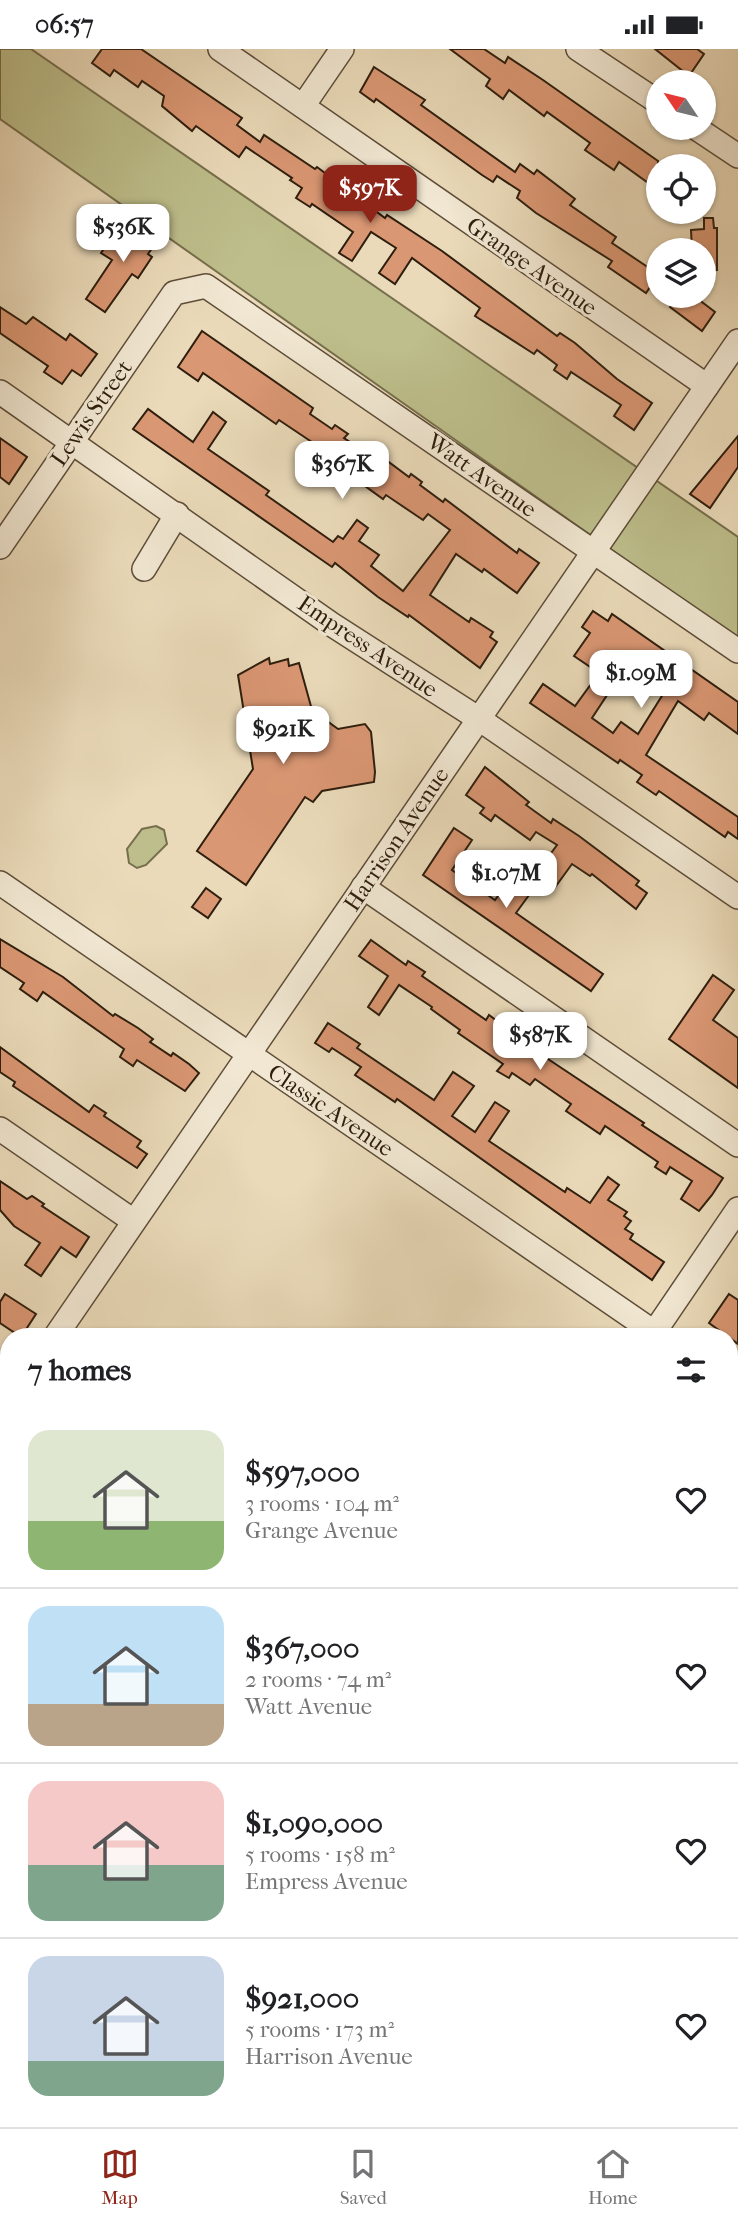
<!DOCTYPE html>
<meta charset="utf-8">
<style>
body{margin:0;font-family:"IM FELL French Canon",serif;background:#f2f2f2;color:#202124;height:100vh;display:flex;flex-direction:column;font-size:26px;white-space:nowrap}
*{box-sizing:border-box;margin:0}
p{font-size:23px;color:#757577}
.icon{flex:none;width:38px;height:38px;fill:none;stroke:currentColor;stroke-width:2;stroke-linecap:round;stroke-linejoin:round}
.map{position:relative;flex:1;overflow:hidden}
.drawer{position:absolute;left:0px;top:1279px;width:738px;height:800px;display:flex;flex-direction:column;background:#fff;border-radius:28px 28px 0 0;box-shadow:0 2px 5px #0004}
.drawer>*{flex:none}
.needle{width:46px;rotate:305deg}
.controls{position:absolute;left:646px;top:21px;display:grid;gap:14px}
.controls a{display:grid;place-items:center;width:70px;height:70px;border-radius:50%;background:#fff;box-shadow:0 2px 5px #0004;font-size:35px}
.price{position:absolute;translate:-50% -60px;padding:0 16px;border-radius:14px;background:#fff;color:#222;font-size:23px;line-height:46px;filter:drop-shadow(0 2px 4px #0008)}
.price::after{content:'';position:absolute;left:50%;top:42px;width:21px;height:16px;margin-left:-10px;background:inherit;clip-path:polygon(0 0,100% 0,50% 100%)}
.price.on{background:#8f2418;color:#fff}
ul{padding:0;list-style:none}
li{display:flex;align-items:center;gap:21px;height:175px;padding:0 28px}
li+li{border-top:2px solid #e0e0e0}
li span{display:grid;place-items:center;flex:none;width:196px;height:140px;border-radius:21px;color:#555}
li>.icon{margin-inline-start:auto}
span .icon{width:84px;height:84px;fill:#fffc;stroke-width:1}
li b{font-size:30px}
h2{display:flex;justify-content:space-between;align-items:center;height:84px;padding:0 28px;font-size:30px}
.status{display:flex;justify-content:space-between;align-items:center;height:49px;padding:0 35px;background:#fff;direction:ltr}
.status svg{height:19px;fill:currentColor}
.tab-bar{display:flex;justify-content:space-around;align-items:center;height:98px;border-top:2px solid #e0e0e0;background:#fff;font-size:19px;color:#757577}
.tab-bar a{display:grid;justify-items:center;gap:4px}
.tab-bar .on{color:#8f2418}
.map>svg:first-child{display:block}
</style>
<div class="status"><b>06:57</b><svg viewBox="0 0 49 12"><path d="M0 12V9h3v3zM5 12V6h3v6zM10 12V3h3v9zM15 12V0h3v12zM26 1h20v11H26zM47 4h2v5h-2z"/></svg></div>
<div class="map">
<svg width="738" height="2078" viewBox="0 0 738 2078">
<rect width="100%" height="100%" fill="#eadab9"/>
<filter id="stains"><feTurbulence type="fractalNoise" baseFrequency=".00286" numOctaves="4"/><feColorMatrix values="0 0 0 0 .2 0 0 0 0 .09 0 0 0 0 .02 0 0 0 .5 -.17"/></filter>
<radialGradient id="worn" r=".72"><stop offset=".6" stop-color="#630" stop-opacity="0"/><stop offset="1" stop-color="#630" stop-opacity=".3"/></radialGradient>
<g fill="#bdbe8b" stroke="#766e4c" stroke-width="2">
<polygon points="0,0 31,0 738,488 738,590 0,70"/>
<polygon points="156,777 164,781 167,795 146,816 137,819 129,814 127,800 142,780"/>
</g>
<g fill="#da9773" stroke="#2e1e0e" stroke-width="2" fill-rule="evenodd">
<polygon points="102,0 141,0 242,69 237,76 260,93 264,86 315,120 317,118 385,169 387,166 442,202 557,287 560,284 575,294 617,330 652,354 634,381 614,367 621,356 571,323 567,330 554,321 557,316 537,301 534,305 475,267 480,259 412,209 395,235 379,224 396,199 371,183 352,212 339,204 353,183 312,155 310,158 296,149 302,139 290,131 292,129 246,98 239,108 196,77 192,82 162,57 164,47 142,32 138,38 114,21 110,27 92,14"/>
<polygon points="450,0 484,0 505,14 508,8 543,31 658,112 658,141 619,113 614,121 585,101 590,94 547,63 544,67 509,41 503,50 486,37 490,30"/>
<polygon points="655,0 697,0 704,5 689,27"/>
<polygon points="374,18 425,51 421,56 515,123 520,115 534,125 537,121 575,150 570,156 616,188 612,194 652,221 650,224 657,228 646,244 608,218 612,212 536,164 517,149 520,142 497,127 493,133 482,126 376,50 374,53 360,43"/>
<polygon points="704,169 713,169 714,179 717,179 717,221 704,222 704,201 692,201 691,181 704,180"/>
<polygon points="139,174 160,188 148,205 152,208 138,229 132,225 105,263 86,250 112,211 101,204 116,183 127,191"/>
<polygon points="677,247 694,247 715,263 702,282 670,258"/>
<polygon points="0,258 26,275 33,268 66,291 70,285 97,305 81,327 72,321 62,335 44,323 48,317 0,284"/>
<polygon points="202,282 313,359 310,365 332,380 335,376 348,385 344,389 362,401 358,407 378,422 386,411 409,428 411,425 422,433 420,436 443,453 445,450 517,504 519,500 539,514 517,544 484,520 482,523 456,505 430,546 469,573 471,569 493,583 490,588 497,593 480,619 409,566 408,568 378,548 335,514 332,518 133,380 148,360 193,393 213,363 226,373 208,400 269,442 266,446 333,493 338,487 343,490 357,471 368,479 359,492 379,506 371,517 403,542 450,481 428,465 423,471 386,446 383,450 354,429 358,424 279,371 276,375 203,324 198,332 178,318"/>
<polygon points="738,387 738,418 710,459 690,445"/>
<polygon points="0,389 27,408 9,435 0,428"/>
<path d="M 593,562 L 608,572 L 612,565 L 738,653 L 738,685 L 709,664 L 704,671 L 678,652 L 646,706 L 738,768 L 738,790 L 728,783 L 725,788 L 659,742 L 656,746 L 637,733 L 642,726 L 620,711 L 618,714 L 530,654 L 543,635 L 575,657 L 599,624 L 574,607 L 590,584 L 582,578 ZM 647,618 L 670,634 L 638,685 L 621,673 L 613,684 L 592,669 L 623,622 L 629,626 L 633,621 L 641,627 Z"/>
<polygon points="269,609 270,615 288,610 289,617 299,614 312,661 338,680 365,675 371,683 375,723 374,733 322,742 313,753 305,748 246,836 197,802 253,720 238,626"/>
<polygon points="485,718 529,753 526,756 551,774 553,770 579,787 639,832 636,836 647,844 636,860 592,825 590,827 572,815 553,841 534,827 557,796 536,783 530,791 495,766 491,772 480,764 484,759 466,746"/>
<polygon points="454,779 472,791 452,821 495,851 517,821 537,835 516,864 603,925 591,942 423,826"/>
<polygon points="206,839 221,850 208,869 192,858"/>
<polygon points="0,890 63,928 113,967 115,965 138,979 153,990 150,993 171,1007 173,1004 189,1015 199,1024 185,1042 137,1011 133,1017 120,1008 124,1000 43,943 37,952 20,940 24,934 0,918"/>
<polygon points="371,891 406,916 408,912 425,923 422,927 486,971 489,966 548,1010 644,1074 642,1076 723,1129 712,1146 699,1162 681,1150 692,1132 670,1118 666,1125 655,1118 658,1113 605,1077 600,1085 566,1062 571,1055 535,1030 530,1036 512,1024 509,1029 497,1022 503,1015 458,984 460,981 431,960 432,958 399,936 379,966 368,958 388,927 359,907"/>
<polygon points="713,926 734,941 713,971 738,989 738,1039 669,990"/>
<polygon points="328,974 360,995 357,999 434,1051 453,1023 474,1037 452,1067 475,1083 495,1053 509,1062 489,1092 565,1143 567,1139 590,1154 608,1128 619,1136 608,1151 627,1163 624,1167 631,1172 625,1180 633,1185 630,1190 664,1213 652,1231 397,1050 395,1053 355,1026 361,1018 332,999 329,1003 315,994"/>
<polygon points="0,998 89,1063 94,1056 106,1064 104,1067 141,1092 137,1098 147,1105 137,1119 13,1037 15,1033 0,1023"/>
<polygon points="0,1132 27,1150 32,1147 44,1155 42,1157 89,1188 76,1208 61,1198 41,1227 25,1216 40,1194 14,1177 0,1161"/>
<polygon points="5,1245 36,1265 21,1288 0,1274 0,1253"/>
<polygon points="729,1245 738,1251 738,1295 709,1274"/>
</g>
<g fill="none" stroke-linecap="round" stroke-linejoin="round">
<g stroke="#5d4d39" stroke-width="26">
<g id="minor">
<polyline points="220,0 707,337"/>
<polyline points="578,0 658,53"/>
<polyline points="303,57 342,0"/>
<polyline points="696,79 738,107"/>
<polyline points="0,343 331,575 479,670 738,848"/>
<polyline points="0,498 174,244 206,237 738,602"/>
<polyline points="144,520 177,465"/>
<polyline points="0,834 661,1288"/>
<polyline points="363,838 738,1096"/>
<polyline points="0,1080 132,1171"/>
<polyline points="55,1288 738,292"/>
<polyline points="651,1288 738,1160"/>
<polyline points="0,1327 9,1333"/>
<polyline points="730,1336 738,1342"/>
<polyline points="0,1369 9,1356"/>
<polyline points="730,1579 738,1585"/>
<polyline points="0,1668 9,1655"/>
<polyline points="730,1832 738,1838"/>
<polyline points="0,2014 9,2001"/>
<polyline points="730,2036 738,2024"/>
<polyline points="191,2078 196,2070"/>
<polyline points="430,2078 435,2070"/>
<polyline points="675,2078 680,2070"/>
</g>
</g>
<g stroke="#2e1e0e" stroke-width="33">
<g id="major">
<polyline points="0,1576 9,1582"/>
<polyline points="717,2070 728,2078"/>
</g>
</g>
<use href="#minor" stroke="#f1e7d2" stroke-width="23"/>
<use href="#major" stroke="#eadab9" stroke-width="30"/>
</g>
<g text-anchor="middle" stroke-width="6" stroke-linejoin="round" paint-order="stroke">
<g font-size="23" fill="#2e1e0e" stroke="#f1e7d2">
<text transform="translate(532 217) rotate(35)" y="8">Grange Avenue</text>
<text transform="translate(91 364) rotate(-55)" y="8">Lewis Street</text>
<text transform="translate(482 426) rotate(35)" y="8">Watt Avenue</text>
<text transform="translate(368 597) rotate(34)" y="8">Empress Avenue</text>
<text transform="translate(396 790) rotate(-56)" y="8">Harrison Avenue</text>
<text transform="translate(331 1061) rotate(34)" y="8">Classic Avenue</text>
</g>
</g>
<rect width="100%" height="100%" filter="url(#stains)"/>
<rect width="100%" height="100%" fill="url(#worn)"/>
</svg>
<div class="controls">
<a><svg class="needle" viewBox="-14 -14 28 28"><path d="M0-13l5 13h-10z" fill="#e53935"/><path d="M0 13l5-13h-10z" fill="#757577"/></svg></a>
<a><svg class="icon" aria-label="locate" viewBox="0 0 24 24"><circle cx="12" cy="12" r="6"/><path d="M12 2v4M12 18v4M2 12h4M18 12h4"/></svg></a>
<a><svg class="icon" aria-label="layers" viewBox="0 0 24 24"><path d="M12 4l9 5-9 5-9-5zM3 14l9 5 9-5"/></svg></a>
</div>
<b class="price on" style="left:370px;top:176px">$597K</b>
<b class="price" style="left:123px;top:215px">$536K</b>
<b class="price" style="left:342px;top:452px">$367K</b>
<b class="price" style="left:641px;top:661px">$1.09M</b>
<b class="price" style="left:283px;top:717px">$921K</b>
<b class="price" style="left:506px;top:861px">$1.07M</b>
<b class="price" style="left:540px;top:1023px">$587K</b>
<section class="drawer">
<h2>7 homes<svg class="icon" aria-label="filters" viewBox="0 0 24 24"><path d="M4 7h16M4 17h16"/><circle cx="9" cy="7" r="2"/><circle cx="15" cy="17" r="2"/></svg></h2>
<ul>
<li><span style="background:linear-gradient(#dfe7d0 65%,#8fb573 0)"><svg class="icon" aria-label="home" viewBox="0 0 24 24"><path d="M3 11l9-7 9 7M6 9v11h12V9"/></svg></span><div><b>$597,000</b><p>3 rooms · 104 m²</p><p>Grange Avenue</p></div><svg class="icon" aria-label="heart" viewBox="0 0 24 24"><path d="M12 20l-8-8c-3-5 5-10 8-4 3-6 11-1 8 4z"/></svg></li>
<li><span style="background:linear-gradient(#bfe0f5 70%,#b9a48a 0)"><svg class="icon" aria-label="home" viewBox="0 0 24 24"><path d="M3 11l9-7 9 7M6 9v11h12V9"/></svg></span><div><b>$367,000</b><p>2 rooms · 74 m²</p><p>Watt Avenue</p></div><svg class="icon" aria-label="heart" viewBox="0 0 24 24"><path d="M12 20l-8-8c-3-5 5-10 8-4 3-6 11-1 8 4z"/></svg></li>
<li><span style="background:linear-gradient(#f6c9c9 60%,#7fa58c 0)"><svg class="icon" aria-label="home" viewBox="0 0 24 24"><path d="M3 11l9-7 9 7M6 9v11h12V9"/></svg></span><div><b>$1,090,000</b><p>5 rooms · 158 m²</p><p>Empress Avenue</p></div><svg class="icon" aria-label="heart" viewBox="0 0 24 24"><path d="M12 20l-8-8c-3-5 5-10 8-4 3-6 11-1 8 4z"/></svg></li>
<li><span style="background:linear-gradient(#c9d6e8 75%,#7fa58c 0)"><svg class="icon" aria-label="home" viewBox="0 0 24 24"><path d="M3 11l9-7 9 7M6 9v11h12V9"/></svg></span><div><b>$921,000</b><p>5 rooms · 173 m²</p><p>Harrison Avenue</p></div><svg class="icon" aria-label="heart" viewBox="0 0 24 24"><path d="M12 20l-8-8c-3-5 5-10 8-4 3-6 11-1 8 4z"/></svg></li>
</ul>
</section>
</div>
<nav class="tab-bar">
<a class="on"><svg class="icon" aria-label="map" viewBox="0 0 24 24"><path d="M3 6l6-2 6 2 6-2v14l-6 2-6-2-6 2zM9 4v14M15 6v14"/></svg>Map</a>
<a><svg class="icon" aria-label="saved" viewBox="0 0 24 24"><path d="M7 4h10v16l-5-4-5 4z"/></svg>Saved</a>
<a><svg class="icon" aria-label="home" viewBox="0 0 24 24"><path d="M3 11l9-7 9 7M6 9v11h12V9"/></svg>Home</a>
</nav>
